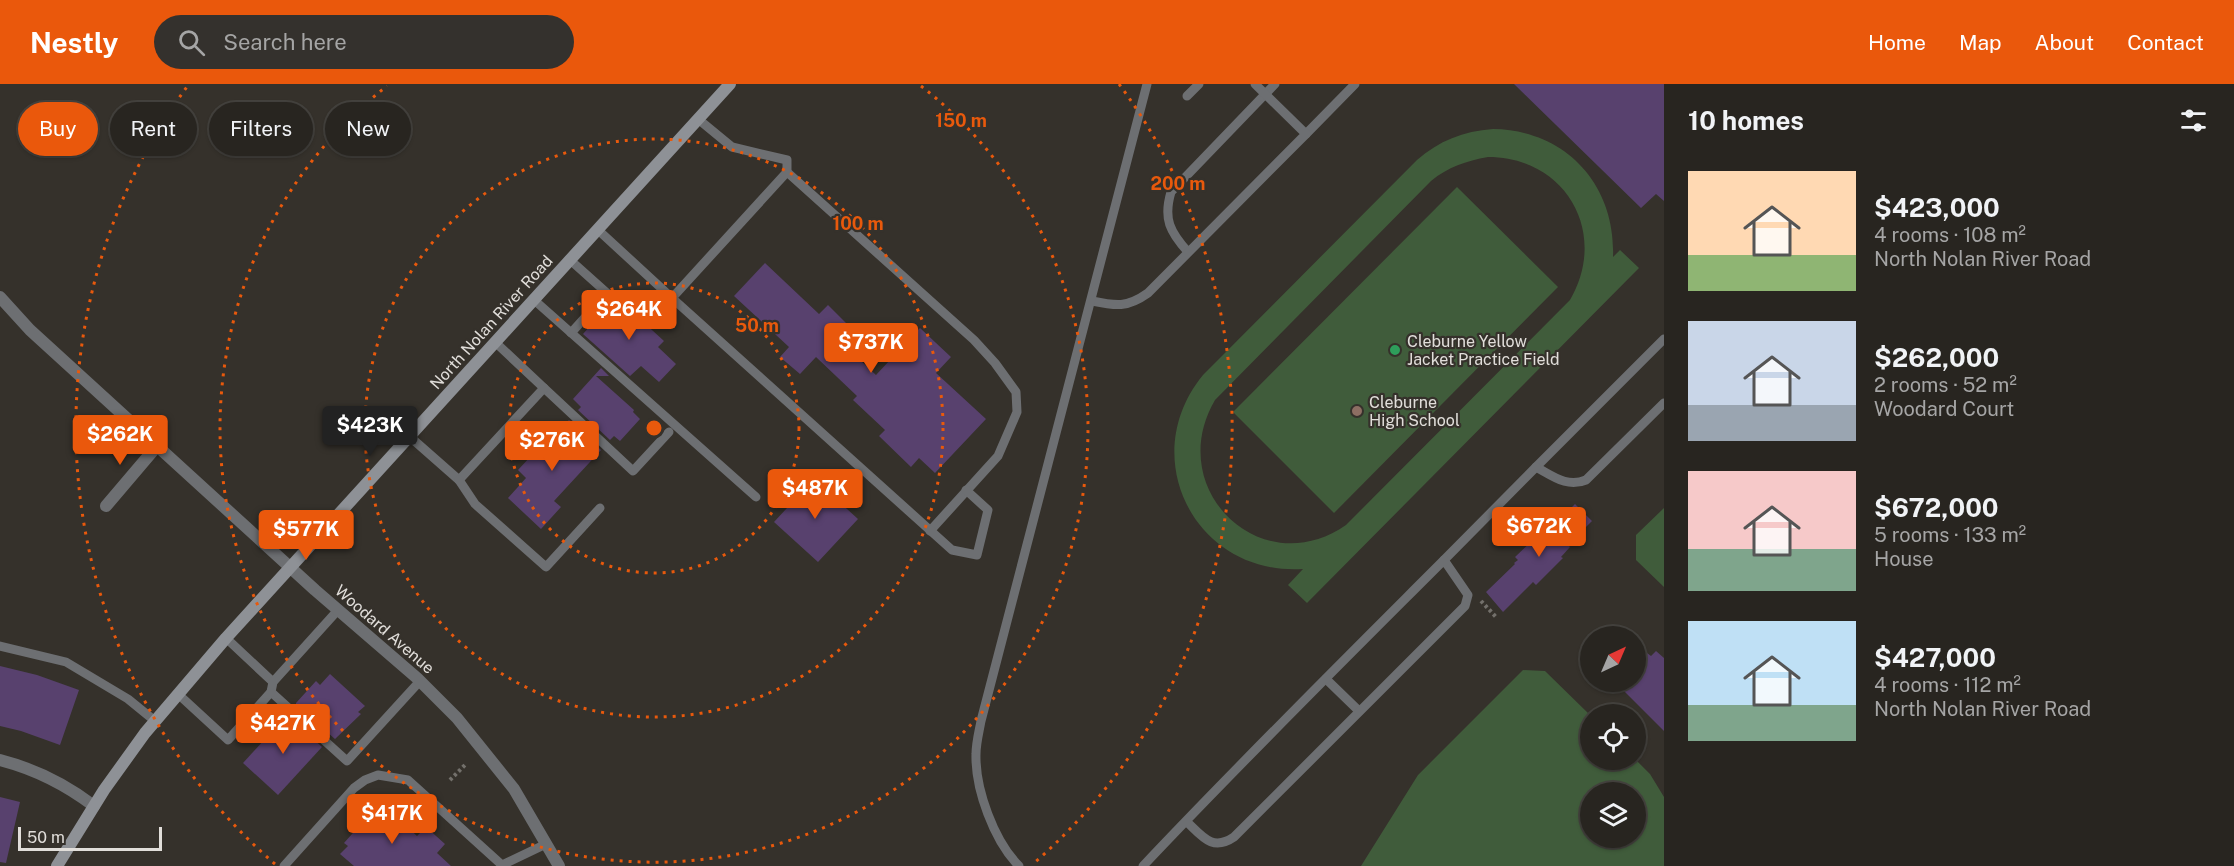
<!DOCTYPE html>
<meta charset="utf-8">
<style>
body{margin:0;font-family:"Public Sans",sans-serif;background:#34312d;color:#f1f3f6;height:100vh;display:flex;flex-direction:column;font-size:22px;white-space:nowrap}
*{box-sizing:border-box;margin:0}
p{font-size:20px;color:#a5a5a5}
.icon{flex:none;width:33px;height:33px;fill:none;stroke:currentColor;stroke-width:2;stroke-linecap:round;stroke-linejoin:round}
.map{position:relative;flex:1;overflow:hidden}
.drawer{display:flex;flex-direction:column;background:#282520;width:570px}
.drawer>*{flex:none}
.banner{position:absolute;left:18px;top:18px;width:570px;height:54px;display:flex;gap:12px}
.needle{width:39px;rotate:44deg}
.buttons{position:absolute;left:1580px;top:542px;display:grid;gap:12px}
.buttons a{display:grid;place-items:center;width:66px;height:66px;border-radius:50%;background:#282520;box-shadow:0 2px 4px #0004,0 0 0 2px #44423e;font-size:30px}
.scale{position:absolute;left:18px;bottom:15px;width:144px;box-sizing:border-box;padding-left:6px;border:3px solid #e1deda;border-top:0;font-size:16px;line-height:21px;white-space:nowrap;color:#e1deda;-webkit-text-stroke:4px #35312b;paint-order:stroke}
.price{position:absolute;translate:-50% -51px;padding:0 14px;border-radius:6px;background:#ea580c;color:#fff;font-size:20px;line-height:39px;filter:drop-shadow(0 2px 3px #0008)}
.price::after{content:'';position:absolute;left:50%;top:36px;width:18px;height:14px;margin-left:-9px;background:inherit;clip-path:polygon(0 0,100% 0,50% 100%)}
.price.selected{background:#222;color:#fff}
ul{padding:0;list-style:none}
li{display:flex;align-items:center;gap:18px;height:150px;padding:0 24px}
li span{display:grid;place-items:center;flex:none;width:168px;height:120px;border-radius:0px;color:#555}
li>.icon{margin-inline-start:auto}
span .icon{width:72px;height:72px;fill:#fffc;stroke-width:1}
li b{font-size:26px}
h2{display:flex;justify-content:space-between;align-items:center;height:72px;padding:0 24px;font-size:26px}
.pill{padding:0 21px;border-radius:27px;background:#282520;box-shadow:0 2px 4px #0004,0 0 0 2px #44423e;font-size:21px;line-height:54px}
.pill.selected{background:#ea580c;color:#fff}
header{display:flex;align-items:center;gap:36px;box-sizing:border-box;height:84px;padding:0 30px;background:#ea580c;color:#fff}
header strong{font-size:28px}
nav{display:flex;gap:33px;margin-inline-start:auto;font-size:21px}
.search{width:420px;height:54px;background:#34312d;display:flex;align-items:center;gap:15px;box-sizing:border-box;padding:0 21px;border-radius:33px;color:#a5a5a5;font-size:22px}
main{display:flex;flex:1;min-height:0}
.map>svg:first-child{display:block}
</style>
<header>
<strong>Nestly</strong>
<div class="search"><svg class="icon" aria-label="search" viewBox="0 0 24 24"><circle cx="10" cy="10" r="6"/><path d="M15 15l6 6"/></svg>Search here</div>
<nav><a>Home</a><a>Map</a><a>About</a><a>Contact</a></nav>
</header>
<main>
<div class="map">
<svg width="1664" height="782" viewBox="0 0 1664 782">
<rect width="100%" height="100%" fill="#35312b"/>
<g fill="#405c3b" fill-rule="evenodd">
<path d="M 1493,45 C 1566,46 1616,101 1613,173 L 1620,166 L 1639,184 L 1307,519 L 1288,501 L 1303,485 C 1196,492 1135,374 1203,291 L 1417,76 C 1439,57 1463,47 1493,45 ZM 1488,73 C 1566,73 1609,149 1570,216 L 1346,441 C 1261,500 1163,405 1215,316 L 1431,97 C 1448,83 1466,77 1488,73 Z"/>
<polygon points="1457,103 1558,203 1334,429 1233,328"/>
<polygon points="1664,424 1664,503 1636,476 1636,451"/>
<path d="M 1523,586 L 1545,587 L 1590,631 L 1590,675 L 1635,675 L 1650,690 L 1664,713 L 1664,782 L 1361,782 L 1418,691 ZM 1590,708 L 1635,708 L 1635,753 L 1590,753 Z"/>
</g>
<g fill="#58416e">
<polygon points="1514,0 1664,0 1664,117 1656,110 1641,124"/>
<polygon points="765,179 819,230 828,221 847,240 835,253 876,291 920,244 951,273 936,289 986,335 935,389 919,374 911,383 879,352 885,346 853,316 857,312 816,273 800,290 780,273 789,263 734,212"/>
<polygon points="616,213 664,257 658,263 676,280 659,298 641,282 630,292 583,250"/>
<polygon points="601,284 609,292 596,292 634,326 633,328 640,335 620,357 614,352 610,356 578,326 581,323 573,315"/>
<polygon points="569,336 601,366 554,417 561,423 541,445 508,414 526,394 518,386 531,372 529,371 550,351 553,354"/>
<polygon points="814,395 858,435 818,478 774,438 787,424 783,421 797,405 801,409"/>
<polygon points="1575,420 1592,437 1568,461 1570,463 1561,473 1563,474 1536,501 1533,498 1503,528 1486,508 1515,480 1514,479 1518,476 1515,473 1535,454 1537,456 1541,454"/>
<polygon points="1656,567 1664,574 1664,647 1624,607 1635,597 1635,581 1647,569 1651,572"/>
<polygon points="0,582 37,591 79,606 60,661 21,647 0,642"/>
<polygon points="330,590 365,622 358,628 361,630 335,655 296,621 296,619 316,597 320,601"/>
<polygon points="287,631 322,663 278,711 243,679"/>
<polygon points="0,713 20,718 6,779 0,778"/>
<polygon points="376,723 398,743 402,738 417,752 426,743 445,760 437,769 451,782 354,782 340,770 348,762 344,759"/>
</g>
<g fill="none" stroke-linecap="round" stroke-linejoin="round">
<g stroke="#73706b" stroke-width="4" stroke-dasharray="3 3" stroke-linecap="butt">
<polyline points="1481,517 1497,534"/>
<polyline points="450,696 465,681"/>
<polyline points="410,740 422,727"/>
</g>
<g stroke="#6d6f72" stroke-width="9">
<polyline points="1187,12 1199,0"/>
<polyline points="1306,50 1355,0"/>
<polyline points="787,88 974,256 995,279 1016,308 1017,328 998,372 930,447"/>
<polyline points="597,145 672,214 787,88 787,76 732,63 698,35"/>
<path d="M 1188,168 C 1170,148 1163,135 1171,108 L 1275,0"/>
<polyline points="569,175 607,209 571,249"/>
<polyline points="672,214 952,466 977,471 988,426 966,406"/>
<polyline points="533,215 756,413"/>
<path d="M 1092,217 C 1116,222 1127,224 1148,209 L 1306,50 L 1255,0"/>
<path d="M 1664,255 L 1536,383 C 1553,392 1567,404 1586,396 L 1664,319"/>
<polyline points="544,304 633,387 669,348"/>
<polyline points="409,352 459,396 544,304 495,258"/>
<polyline points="459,396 475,420 546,483 600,424"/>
<polyline points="1444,476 1536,383"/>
<polyline points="226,554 273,598"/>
<polyline points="0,562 66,578 128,615 155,637"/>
<polyline points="1326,595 1359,627"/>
<polyline points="271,608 347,677 420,597"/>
<polyline points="178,610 228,656 271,608 273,598 338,526"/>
<polyline points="284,782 354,704 365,696 378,691 408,696 502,781 546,760"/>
<path d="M 1019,782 C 994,757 975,705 976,670 C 976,659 979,648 981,637 L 1147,0"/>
<path d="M 1143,782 C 1241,678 1343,577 1444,476 L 1468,511 L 1465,522 L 1234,753 C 1212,768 1202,752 1186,737"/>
</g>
<g stroke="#6d6f72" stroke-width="12">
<polyline points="106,422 157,362"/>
<path d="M 0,676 C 35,685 65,700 94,722"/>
</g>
<polyline stroke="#6d6f72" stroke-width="12" points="0,213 30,246 315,506 417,594 457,634 514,705 559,782"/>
<polyline stroke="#8e9196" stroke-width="12" points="57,782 104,706 145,649 226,554 730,0"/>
</g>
<g fill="none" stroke="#e8590c" stroke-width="3" stroke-dasharray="3 6">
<circle cx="654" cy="344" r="145"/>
<circle cx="654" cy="344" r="289"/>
<path d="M921 2A434 434 0 1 1 387 2"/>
<path d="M275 780A578 578 0 0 1 189 0M1119 0A578 578 0 0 1 1033 780"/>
</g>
<circle fill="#2e9e5b" stroke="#35312b" stroke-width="2" cx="1395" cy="266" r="6"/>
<circle fill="#8d6e63" stroke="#35312b" stroke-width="2" cx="1357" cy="327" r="6"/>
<g text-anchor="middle" stroke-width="4.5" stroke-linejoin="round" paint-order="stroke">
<g font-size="16" fill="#e1deda" stroke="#35312b">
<text transform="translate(491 238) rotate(-48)" y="6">North Nolan River Road</text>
<text transform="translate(385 545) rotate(41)" y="6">Woodard Avenue</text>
</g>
<g font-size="16" fill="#e1deda" stroke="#35312b" text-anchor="start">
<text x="1407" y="263">Cleburne Yellow<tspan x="1407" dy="18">Jacket Practice Field</tspan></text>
<text x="1369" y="324">Cleburne<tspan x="1369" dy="18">High School</tspan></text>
</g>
</g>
<circle cx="654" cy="344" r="9" fill="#e8590c" stroke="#35312b" stroke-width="3"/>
<g font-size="18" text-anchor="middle" font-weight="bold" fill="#e8590c" stroke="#35312b" stroke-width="4.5" stroke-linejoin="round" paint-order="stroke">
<text x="961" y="43">150 m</text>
<text x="1178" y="106">200 m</text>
<text x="858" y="146">100 m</text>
<text x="757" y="248">50 m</text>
</g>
</svg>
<div class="buttons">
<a><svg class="needle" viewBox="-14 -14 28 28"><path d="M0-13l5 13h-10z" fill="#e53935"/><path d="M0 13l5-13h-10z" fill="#a5a5a5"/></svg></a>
<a><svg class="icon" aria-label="locate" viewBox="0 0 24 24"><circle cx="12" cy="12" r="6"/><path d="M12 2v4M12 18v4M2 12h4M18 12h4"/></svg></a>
<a><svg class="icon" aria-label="layers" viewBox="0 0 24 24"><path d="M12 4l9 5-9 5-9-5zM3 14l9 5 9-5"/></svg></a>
</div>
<div class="scale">50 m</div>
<b class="price" style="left:629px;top:257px">$264K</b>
<b class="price" style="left:871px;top:290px">$737K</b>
<b class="price selected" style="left:370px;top:373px">$423K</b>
<b class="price" style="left:120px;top:382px">$262K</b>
<b class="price" style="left:552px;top:388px">$276K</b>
<b class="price" style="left:815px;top:436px">$487K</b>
<b class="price" style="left:1539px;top:474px">$672K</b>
<b class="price" style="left:306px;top:477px">$577K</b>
<b class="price" style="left:283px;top:671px">$427K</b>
<b class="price" style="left:392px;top:761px">$417K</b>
<div class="banner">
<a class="pill selected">Buy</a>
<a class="pill">Rent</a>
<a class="pill">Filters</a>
<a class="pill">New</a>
</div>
</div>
<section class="drawer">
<h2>10 homes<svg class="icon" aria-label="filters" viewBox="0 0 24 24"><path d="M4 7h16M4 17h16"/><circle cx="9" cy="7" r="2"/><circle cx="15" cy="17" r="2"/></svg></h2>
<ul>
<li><span style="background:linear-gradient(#ffd9b3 70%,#8fb573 0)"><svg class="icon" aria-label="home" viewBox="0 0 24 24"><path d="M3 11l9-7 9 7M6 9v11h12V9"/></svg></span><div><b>$423,000</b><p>4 rooms · 108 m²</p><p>North Nolan River Road</p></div></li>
<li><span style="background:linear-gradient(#c9d6e8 70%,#9aa5b1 0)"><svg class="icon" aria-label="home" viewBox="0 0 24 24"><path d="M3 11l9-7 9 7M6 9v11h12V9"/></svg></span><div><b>$262,000</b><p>2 rooms · 52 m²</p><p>Woodard Court</p></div></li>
<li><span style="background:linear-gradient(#f6c9c9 65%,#7fa58c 0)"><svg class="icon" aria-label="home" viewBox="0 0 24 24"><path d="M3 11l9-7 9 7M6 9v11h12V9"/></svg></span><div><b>$672,000</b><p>5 rooms · 133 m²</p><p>House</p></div></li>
<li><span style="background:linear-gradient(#bfe0f5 70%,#7fa58c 0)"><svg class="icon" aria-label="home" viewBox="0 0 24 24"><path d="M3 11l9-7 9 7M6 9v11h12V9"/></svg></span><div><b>$427,000</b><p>4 rooms · 112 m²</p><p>North Nolan River Road</p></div></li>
</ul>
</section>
</main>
